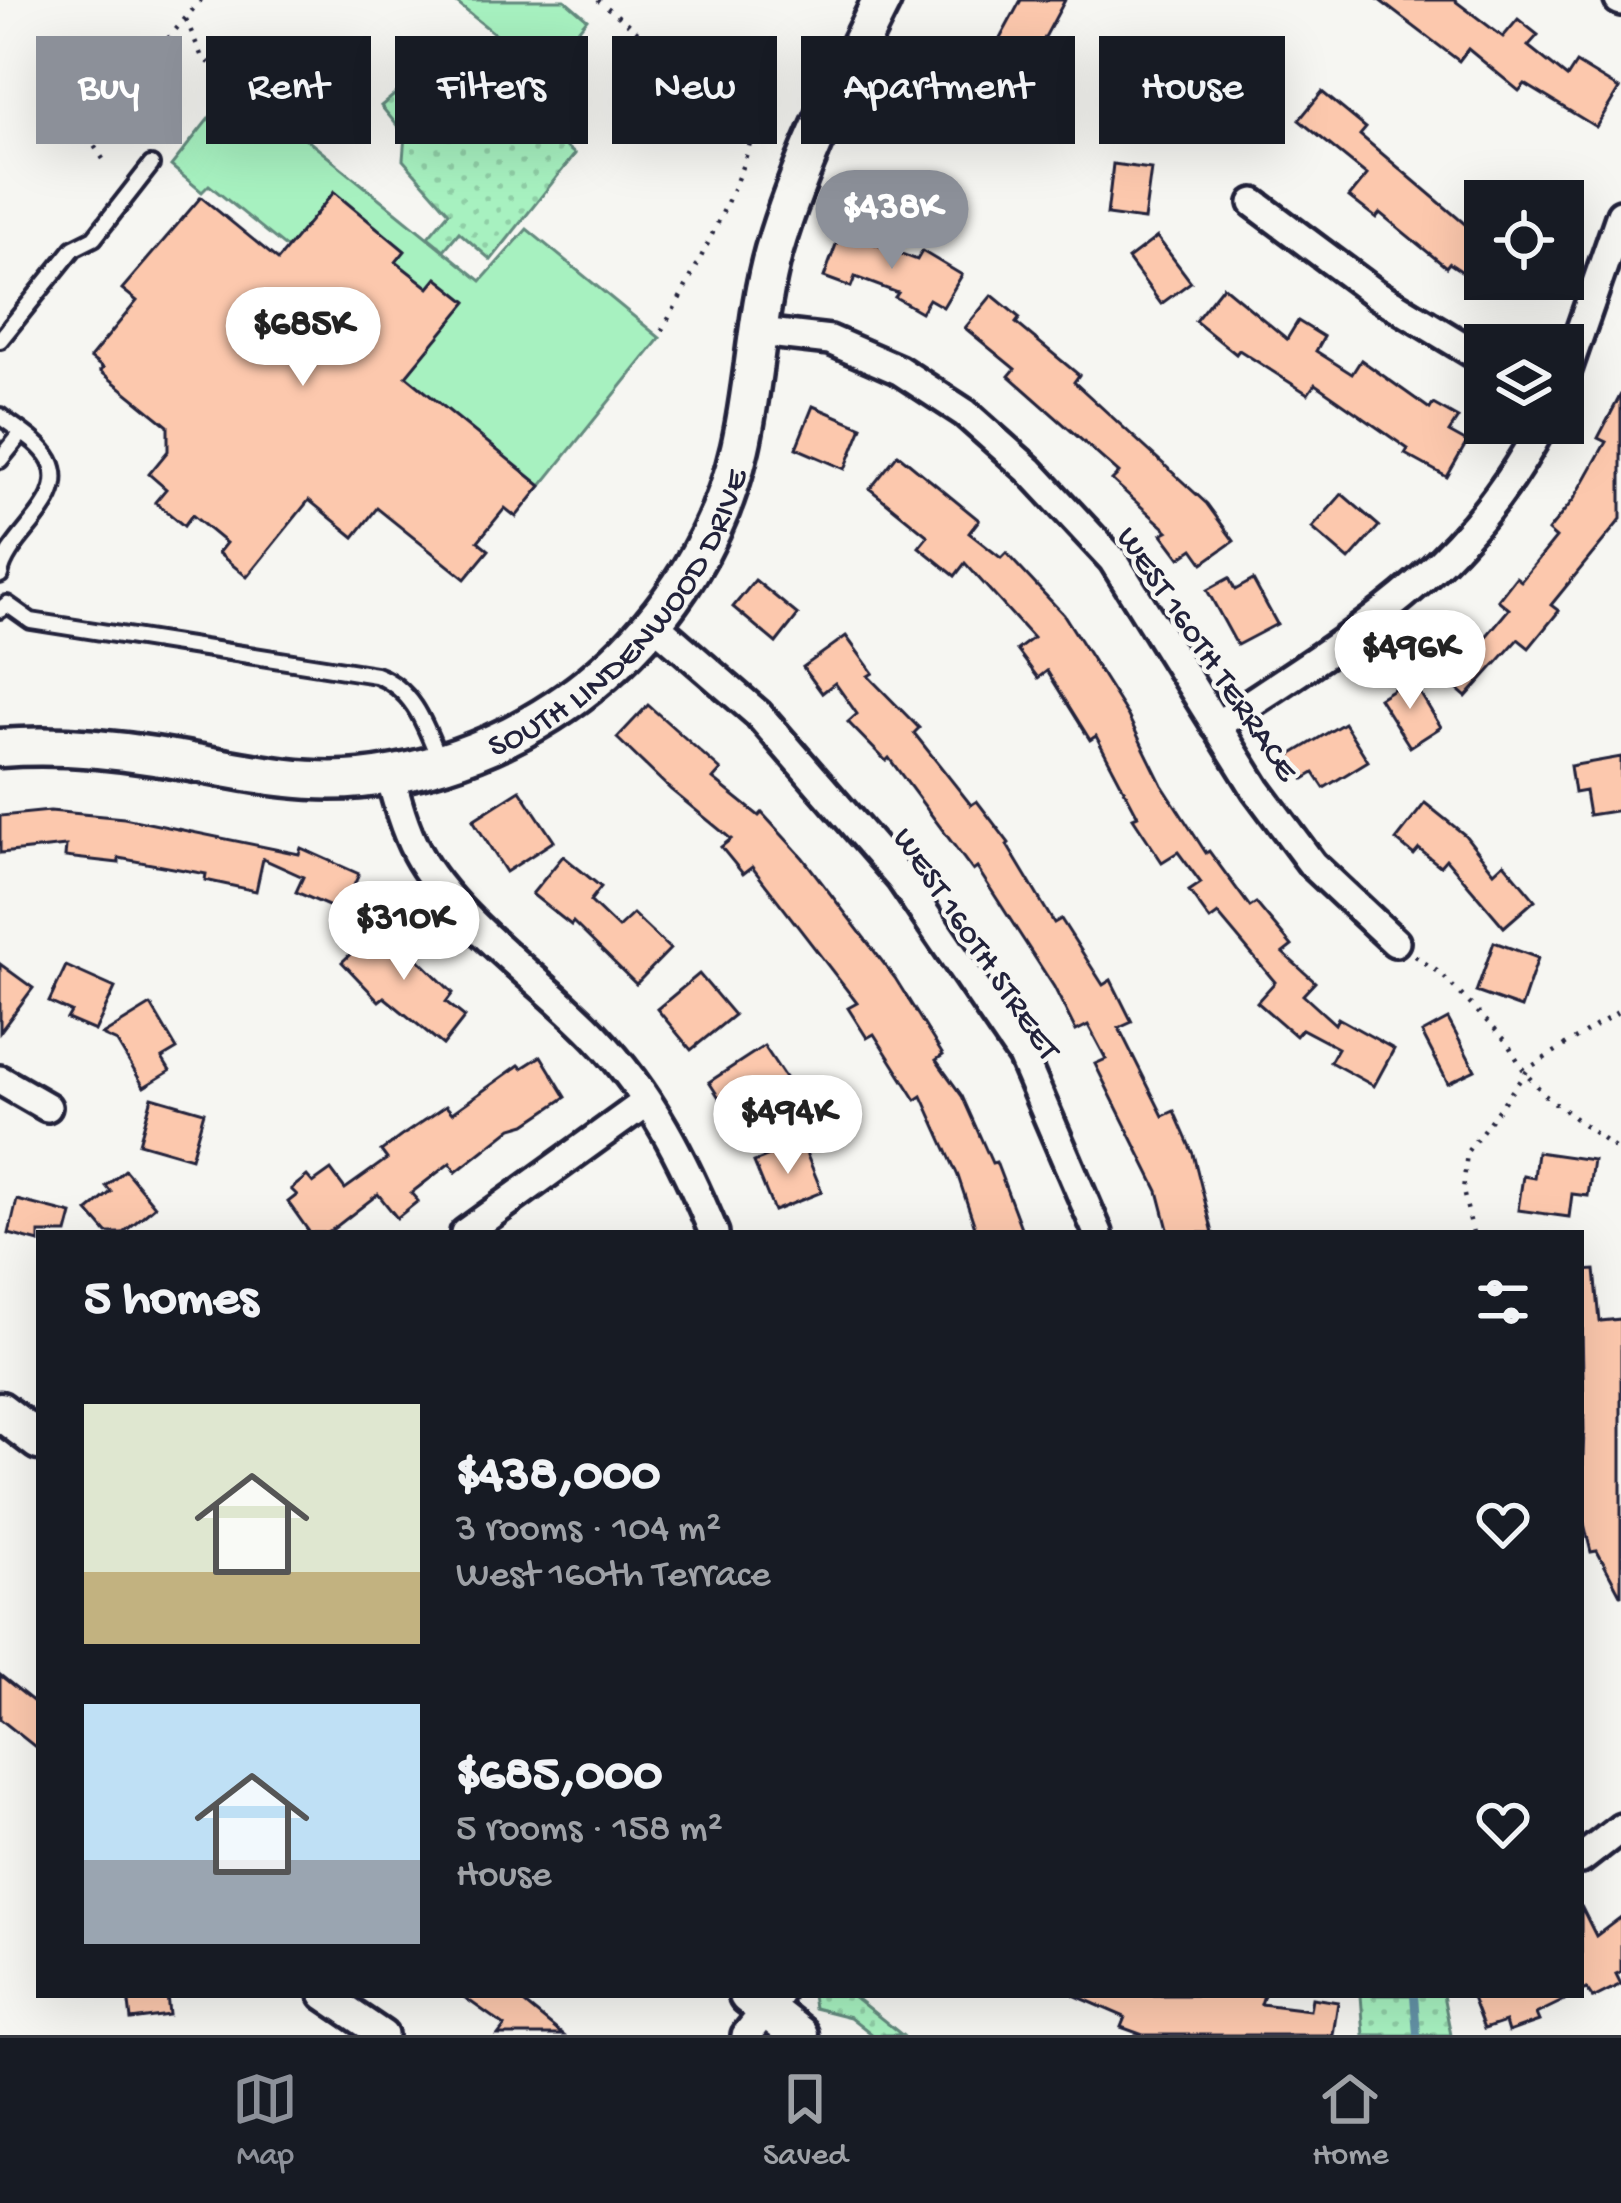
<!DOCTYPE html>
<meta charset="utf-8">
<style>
body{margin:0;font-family:"Gochi Hand",sans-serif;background:#20242c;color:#f1f3f6;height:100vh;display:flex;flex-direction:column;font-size:45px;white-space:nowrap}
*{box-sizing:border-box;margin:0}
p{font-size:39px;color:#9ea1a6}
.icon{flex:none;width:66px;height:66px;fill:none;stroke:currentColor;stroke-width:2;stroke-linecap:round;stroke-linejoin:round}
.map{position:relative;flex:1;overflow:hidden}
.drawer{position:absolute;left:36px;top:1230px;width:1548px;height:768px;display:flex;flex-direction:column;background:#171b24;border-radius:0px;box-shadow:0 12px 48px #0002}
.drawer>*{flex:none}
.banner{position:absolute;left:36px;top:36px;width:1551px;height:108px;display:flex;gap:24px}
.controls{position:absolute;left:1464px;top:180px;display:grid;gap:24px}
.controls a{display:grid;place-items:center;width:120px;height:120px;border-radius:0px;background:#171b24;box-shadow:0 12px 48px #0002;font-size:60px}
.price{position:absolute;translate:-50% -102px;padding:0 27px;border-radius:42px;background:#fff;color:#222;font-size:39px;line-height:78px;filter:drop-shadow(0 3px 6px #0008)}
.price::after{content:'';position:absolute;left:50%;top:72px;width:36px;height:27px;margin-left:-18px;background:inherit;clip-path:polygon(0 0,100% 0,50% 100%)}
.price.on{background:#8c9099;color:#fff}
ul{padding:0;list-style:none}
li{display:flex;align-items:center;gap:36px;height:300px;padding:0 48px}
li span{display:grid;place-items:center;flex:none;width:336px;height:240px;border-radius:0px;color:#555}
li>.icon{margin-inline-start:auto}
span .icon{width:144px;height:144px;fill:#fffc;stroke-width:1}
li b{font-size:51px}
h2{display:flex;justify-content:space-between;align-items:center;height:144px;padding:0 48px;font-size:51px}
.tag{padding:0 42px;border-radius:0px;background:#171b24;box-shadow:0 12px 48px #0002;font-size:42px;line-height:108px}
.tag.on{background:#8c9099;color:#fff}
.tab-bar{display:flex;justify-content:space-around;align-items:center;height:168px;border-top:3px solid #363941;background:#171b24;font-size:33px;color:#9ea1a6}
.tab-bar a{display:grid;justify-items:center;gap:6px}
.tab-bar .on{color:#8c9099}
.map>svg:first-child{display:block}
</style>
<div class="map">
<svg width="1621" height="2035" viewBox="0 0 1621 2035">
<defs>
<pattern id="park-dots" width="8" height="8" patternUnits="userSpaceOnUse" patternTransform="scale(3)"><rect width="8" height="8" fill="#a7f1c0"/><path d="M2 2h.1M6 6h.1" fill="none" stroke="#8fcea6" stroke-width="1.8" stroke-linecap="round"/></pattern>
</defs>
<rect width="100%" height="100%" fill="#f6f6f2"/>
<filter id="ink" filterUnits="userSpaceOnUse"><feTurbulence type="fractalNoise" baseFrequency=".00833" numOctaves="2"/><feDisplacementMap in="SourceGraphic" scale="24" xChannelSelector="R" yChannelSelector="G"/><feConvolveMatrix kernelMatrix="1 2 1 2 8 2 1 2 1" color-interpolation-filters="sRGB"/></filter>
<g filter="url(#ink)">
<g fill="#a7f1c0" stroke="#648a7e" stroke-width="3">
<polygon points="453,0 565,0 587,19 543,73"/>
<polygon points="237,83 481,281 527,229 660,338 541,486 406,376 466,301 437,278 429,288 396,262 404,250 334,193 288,249 209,185 202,192 171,166"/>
</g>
<g fill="url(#park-dots)" stroke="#648a7e" stroke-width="3">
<polygon points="416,77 460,94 480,79 575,154 491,260 459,232 444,250 428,237 449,212 403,160 405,135 381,106"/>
<polygon points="812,1995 852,1995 902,2035 873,2035 850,2017 814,2008"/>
<polygon points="1361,1995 1443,1995 1451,2035 1364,2035"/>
</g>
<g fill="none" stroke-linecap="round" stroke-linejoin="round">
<polyline stroke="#6492a6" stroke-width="8" points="1414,1995 1417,2035"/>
</g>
<g fill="#fcc8ad" stroke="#22223b" stroke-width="3">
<polygon points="1021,0 1065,0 1030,65 996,46"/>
<polygon points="1379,0 1454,0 1503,37 1518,19 1538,35 1528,46 1567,77 1576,63 1619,89 1596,127 1525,84 1519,91 1468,49 1459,61"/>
<polygon points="976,42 981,60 969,64 978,94 926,109 909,62"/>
<polygon points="1229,62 1282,62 1283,105 1230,106"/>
<polygon points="1178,70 1206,106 1182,107 1195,122 1172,141 1140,100"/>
<polygon points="1322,92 1366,128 1360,135 1485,241 1485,287 1449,263 1446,267 1380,213 1376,218 1349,197 1367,175 1299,120"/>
<polygon points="1113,164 1151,169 1144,220 1107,215"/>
<polygon points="334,192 405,251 396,262 429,288 437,278 467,302 406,376 541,486 516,517 505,508 478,541 489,550 465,579 377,508 354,537 309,500 247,577 218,553 226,543 192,515 184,526 155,502 166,489 149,474 168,451 168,426 100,371 103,368 90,358 137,301 122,289 201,197 278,260"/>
<polygon points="841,231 917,260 922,251 962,275 943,307 929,299 921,312 895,297 898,293 855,277 851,287 824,277"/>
<polygon points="1157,237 1191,282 1161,304 1128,259"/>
<polygon points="1223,286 1287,339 1298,321 1324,337 1316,351 1352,374 1361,360 1430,409 1433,404 1458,418 1449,432 1467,442 1447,477 1405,454 1408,449 1315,384 1308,394 1239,350 1236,354 1195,321"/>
<polygon points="992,295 1020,318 1016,323 1079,375 1074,382 1207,504 1234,541 1203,563 1193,549 1180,558 1162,534 1168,531 1112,480 1119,473 1009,376 1015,369 965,328"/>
<polygon points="1621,394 1621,519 1551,605 1559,611 1529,648 1518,639 1466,697 1436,671 1473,630 1484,639 1509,609 1498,600 1516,577 1521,581 1556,538 1548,531 1574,499 1606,442 1598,438"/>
<polygon points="813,406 862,427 845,469 796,448"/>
<polygon points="898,454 979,520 969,533 1001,558 1006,553 1064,615 1128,716 1162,785 1206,853 1209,851 1250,907 1256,903 1292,946 1283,953 1315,982 1303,995 1335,1024 1338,1018 1394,1049 1374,1086 1330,1062 1338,1048 1302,1029 1296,1036 1257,1002 1275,982 1218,914 1210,920 1189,891 1201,883 1178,852 1162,862 1133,818 1138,816 1096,736 1090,740 1047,671 1038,678 1017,650 1033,638 965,563 955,576 919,547 928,536 870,489"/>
<polygon points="1342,494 1379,526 1349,560 1312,528"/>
<polygon points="1229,578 1235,590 1253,580 1277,624 1237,645 1207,590"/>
<polygon points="755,580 798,615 776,643 733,607"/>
<polygon points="846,636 873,673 868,676 919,728 914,733 971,805 977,801 1009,843 1007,845 1054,923 1061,919 1103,985 1111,980 1132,1022 1119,1028 1163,1116 1174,1111 1193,1154 1213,1233 1169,1233 1158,1191 1095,1064 1106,1059 1088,1025 1076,1031 1054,987 977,868 973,871 889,758 886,761 848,722 857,714 835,683 822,693 803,667"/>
<polygon points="1411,678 1441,727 1410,747 1379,698"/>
<polygon points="648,705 721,770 713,779 759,816 762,813 803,858 895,978 943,1055 936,1060 962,1096 992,1163 996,1162 1023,1233 977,1233 958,1176 922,1096 916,1100 874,1034 867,1038 848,1008 857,1003 752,867 743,874 721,847 731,839 671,790 617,738"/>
<polygon points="1344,723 1368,761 1324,788 1314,773 1304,779 1289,756"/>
<polygon points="1621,757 1621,810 1589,815 1585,791 1574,793 1570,766"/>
<polygon points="520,790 554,841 506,872 473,820"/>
<polygon points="1425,803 1465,835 1494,872 1504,863 1535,900 1504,927 1446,859 1440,866 1419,849 1414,855 1396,840"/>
<polygon points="50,811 124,818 299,854 301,848 359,874 342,912 296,892 303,877 263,859 256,891 205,880 206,874 119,858 119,863 65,857 66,846 0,853 0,816"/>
<polygon points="563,856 601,887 590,901 618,928 633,914 670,949 636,984 573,922 571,925 532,894"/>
<polygon points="382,924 453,993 446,1002 465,1017 443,1045 384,997 379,1001 342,962"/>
<polygon points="1494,942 1538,958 1521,1008 1476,992"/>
<polygon points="0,964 33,988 0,1032"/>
<polygon points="66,966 115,988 95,1031 67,1019 71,1012 49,1002"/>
<polygon points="699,974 734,1015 691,1050 657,1009"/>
<polygon points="151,1005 177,1049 162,1058 170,1071 144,1087 117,1042 102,1035"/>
<polygon points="1448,1019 1475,1070 1448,1083 1422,1033"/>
<polygon points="764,1046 798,1097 756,1125 743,1104 729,1113 709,1082"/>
<polygon points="541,1056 566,1097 526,1124 512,1128 456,1172 450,1163 411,1193 418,1201 397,1218 378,1194 328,1233 310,1233 288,1202 297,1195 291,1189 307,1176 313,1183 331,1170 345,1189 387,1159 381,1151 400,1137 446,1106 452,1113 519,1065 522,1068"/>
<polygon points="152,1097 204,1112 191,1158 139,1143"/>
<polygon points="802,1143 822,1192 774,1211 754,1162"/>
<polygon points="1537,1152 1593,1160 1588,1196 1572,1194 1569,1217 1518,1210 1523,1176 1534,1178"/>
<polygon points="125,1170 155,1206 123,1233 107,1233 88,1211 111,1192 106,1186"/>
<polygon points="17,1200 72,1214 67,1233 39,1233 39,1242 9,1234"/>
<polygon points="1595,1270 1600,1321 1621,1319 1621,1596 1597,1551 1591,1552 1581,1511 1584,1430 1581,1271"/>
<polygon points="0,1675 39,1706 39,1750 0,1719"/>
<polygon points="1581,1906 1596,1936 1621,1917 1621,1972 1616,1974 1621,1984 1593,1998 1587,1989 1581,1992"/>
<polygon points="128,1995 167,1995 169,2015 131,2020"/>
<polygon points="461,1995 514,1995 563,2035 498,2035 505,2026"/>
<polygon points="1074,1995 1264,1995 1261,2004 1310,2010 1312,1998 1338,2002 1333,2035 1143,2035 1121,2027 1125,2017"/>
<polygon points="1471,1995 1575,1995 1536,2014 1539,2021 1508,2032 1505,2022 1484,2029"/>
</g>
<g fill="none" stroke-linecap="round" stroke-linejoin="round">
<g stroke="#22223b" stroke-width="22">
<g id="lane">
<polyline points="0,340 74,248 94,238 151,165"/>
<path d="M 0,416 C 15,428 40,442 50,460 C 72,502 6,536 0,575"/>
<polyline points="0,460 22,433"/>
<path d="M 0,610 L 7,604 L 31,621 L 376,675 C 413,689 425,724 439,759"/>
</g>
</g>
<g stroke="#22223b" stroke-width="36">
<g id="street">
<polyline points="1619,0 1621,1"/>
<polyline points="1254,203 1376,294 1485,360"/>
<polyline points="760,332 830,340 899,370 965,413 1029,470 1113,560 1256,789 1312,864 1395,942"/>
<polyline points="1563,381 1621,214"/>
<polyline points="652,622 758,714 901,879 1022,1056 1098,1233"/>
<path d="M 1216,726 C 1351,636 1466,573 1543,423"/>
<path d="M 390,775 C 397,802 404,828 417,853 C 453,920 543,981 596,1037 C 651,1094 684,1161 714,1233"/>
<polyline points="0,1080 47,1107"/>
<polyline points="465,1233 646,1102"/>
<polyline points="1581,1859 1621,1828"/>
<polyline points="324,1995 383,2035"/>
<polyline points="746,2035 778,1995"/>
</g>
</g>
<g stroke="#22223b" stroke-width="45">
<g id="secondary">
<path id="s1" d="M 0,748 C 51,744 103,748 154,756 C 223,766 291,786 361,779 C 543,760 699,626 740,448 C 755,383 756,314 774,250 C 800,162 841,82 882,0"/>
<polyline points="0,1411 39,1441"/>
<polyline points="748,1995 799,2035"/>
</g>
</g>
<g stroke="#22223b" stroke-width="4.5" stroke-dasharray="3 9" stroke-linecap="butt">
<path d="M 598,0 L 744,117 L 752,130 C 753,160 678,306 658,336"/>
<polyline points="186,19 201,55 234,86"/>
<polyline points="103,159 86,134 201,0"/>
<polyline points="1415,956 1440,973 1506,1041 1526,1074 1547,1097 1621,1153"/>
<polyline points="1473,1233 1463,1191 1467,1152 1529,1068 1621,1010"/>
</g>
<use href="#lane" stroke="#f6f6f2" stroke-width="14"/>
<use href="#street" stroke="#f6f6f2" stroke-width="27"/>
<use href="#secondary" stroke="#f6f6f2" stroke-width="36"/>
</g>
</g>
<g text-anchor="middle" stroke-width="9" stroke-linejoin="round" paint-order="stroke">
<g font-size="33" fill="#22223b" stroke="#f6f6f2">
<text dy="12" stroke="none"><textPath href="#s1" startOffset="687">SOUTH LINDENWOOD DRIVE</textPath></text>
<text transform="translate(1210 652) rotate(56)" y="12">WEST 160TH TERRACE</text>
<text transform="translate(979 942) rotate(56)" y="12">WEST 160TH STREET</text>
</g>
</g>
</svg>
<div class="controls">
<a><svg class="icon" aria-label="locate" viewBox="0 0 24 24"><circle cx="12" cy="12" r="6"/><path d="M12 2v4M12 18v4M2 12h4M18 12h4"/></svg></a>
<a><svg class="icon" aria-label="layers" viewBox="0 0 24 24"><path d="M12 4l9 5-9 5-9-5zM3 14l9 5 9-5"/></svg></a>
</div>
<b class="price on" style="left:892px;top:272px">$438K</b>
<b class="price" style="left:303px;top:389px">$685K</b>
<b class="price" style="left:1410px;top:712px">$496K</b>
<b class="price" style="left:404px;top:983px">$310K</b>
<b class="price" style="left:788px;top:1177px">$494K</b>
<div class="banner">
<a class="tag on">Buy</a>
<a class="tag">Rent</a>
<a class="tag">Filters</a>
<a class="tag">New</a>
<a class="tag">Apartment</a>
<a class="tag">House</a>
</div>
<section class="drawer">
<h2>5 homes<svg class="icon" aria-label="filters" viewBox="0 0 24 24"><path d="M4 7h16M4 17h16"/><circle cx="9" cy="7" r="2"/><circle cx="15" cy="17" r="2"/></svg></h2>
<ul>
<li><span style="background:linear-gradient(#dfe7d0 70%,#c2b280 0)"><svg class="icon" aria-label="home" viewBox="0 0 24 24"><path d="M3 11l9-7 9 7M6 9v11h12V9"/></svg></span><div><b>$438,000</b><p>3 rooms · 104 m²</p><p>West 160th Terrace</p></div><svg class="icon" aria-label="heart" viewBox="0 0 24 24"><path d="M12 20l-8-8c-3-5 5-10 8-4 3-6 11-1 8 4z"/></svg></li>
<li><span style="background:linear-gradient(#bfe0f5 65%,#9aa5b1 0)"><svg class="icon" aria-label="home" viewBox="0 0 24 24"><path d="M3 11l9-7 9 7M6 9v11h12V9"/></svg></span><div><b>$685,000</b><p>5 rooms · 158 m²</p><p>House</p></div><svg class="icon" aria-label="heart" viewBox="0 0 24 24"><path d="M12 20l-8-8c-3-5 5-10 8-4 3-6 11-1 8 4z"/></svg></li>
</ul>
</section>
</div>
<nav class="tab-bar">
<a class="on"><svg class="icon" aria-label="map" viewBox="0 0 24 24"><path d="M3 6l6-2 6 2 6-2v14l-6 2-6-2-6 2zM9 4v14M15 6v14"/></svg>Map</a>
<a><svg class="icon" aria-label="saved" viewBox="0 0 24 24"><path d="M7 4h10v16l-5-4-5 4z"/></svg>Saved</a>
<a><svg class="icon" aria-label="home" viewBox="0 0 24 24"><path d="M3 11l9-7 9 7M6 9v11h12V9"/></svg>Home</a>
</nav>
